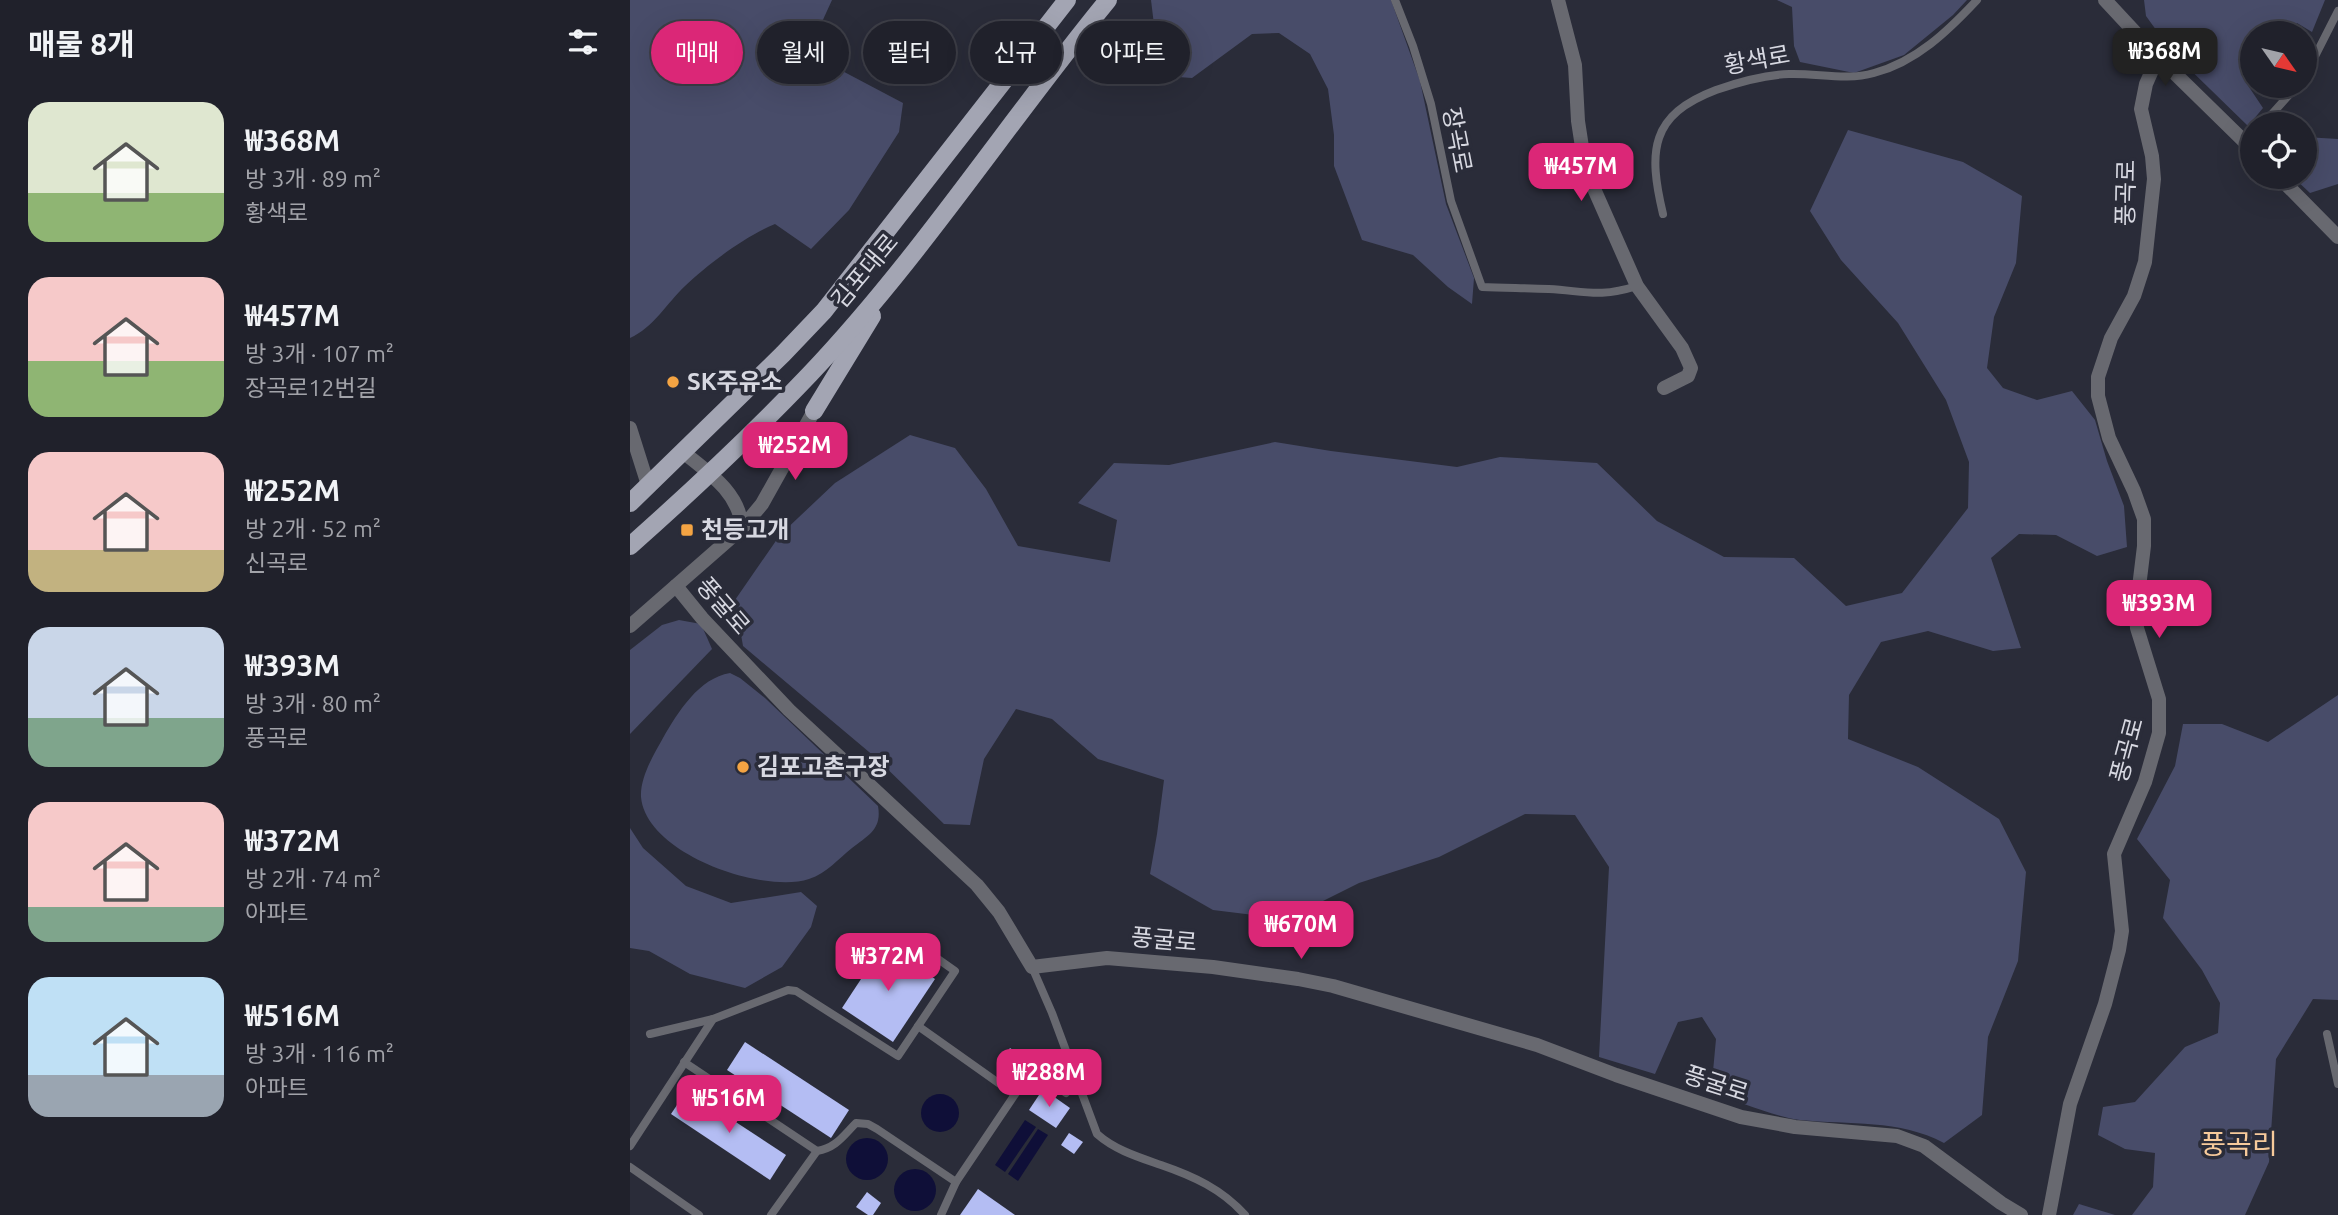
<!DOCTYPE html>
<html lang="ko">
<meta charset="utf-8">
<style>
body{margin:0;font-family:Ubuntu,"Noto Sans KR",sans-serif;background:#2d2e37;color:#f1f3f6;height:100vh;display:flex;flex-direction:column;font-size:26px;white-space:nowrap}
*{box-sizing:border-box;margin:0}
p{font-size:23px;color:#a2a3a9}
.icon{flex:none;width:38px;height:38px;fill:none;stroke:currentColor;stroke-width:2;stroke-linecap:round;stroke-linejoin:round}
.map{position:relative;flex:1;overflow:hidden}
.sheet{display:flex;flex-direction:column;background:#20212b;width:630px}
.sheet>*{flex:none}
.hud{position:absolute;left:21px;top:21px;width:665px;height:63px;display:flex;gap:14px}
.needle{width:46px;rotate:124deg}
.fabs{position:absolute;left:1610px;top:21px;display:grid;gap:14px}
.fabs a{display:grid;place-items:center;width:77px;height:77px;border-radius:50%;background:#20212b;box-shadow:0 7px 28px #0002,0 0 0 2px #3d3e47;font-size:35px}
.price{position:absolute;translate:-50% -60px;padding:0 16px;border-radius:14px;background:#db2777;color:#fff;font-size:23px;line-height:46px;filter:drop-shadow(0 2px 4px #0008)}
.price::after{content:'';position:absolute;left:50%;top:42px;width:21px;height:16px;margin-left:-10px;background:inherit;clip-path:polygon(0 0,100% 0,50% 100%)}
.price.on{background:#222;color:#fff}
ul{padding:0;list-style:none}
li{display:flex;align-items:center;gap:21px;height:175px;padding:0 28px}
li span{display:grid;place-items:center;flex:none;width:196px;height:140px;border-radius:21px;color:#555}
li>.icon{margin-inline-start:auto}
span .icon{width:84px;height:84px;fill:#fffc;stroke-width:1}
li b{font-size:30px}
h2{display:flex;justify-content:space-between;align-items:center;height:84px;padding:0 28px;font-size:30px}
.pill{padding:0 24px;border-radius:32px;background:#20212b;box-shadow:0 7px 28px #0002,0 0 0 2px #3d3e47;font-size:24px;line-height:63px}
.pill.on{background:#db2777;color:#fff}
main{display:flex;flex:1;min-height:0}
.map>svg:first-child{display:block}
</style>
<main>
<section class="sheet">
<h2>매물 8개<svg class="icon" aria-label="filters" viewBox="0 0 24 24"><path d="M4 7h16M4 17h16"/><circle cx="9" cy="7" r="2"/><circle cx="15" cy="17" r="2"/></svg></h2>
<ul>
<li><span style="background:linear-gradient(#dfe7d0 65%,#8fb573 0)"><svg class="icon" aria-label="home" viewBox="0 0 24 24"><path d="M3 11l9-7 9 7M6 9v11h12V9"/></svg></span><div><b>₩368M</b><p>방 3개 · 89 m²</p><p>황색로</p></div></li>
<li><span style="background:linear-gradient(#f6c9c9 60%,#8fb573 0)"><svg class="icon" aria-label="home" viewBox="0 0 24 24"><path d="M3 11l9-7 9 7M6 9v11h12V9"/></svg></span><div><b>₩457M</b><p>방 3개 · 107 m²</p><p>장곡로12번길</p></div></li>
<li><span style="background:linear-gradient(#f6c9c9 70%,#c2b280 0)"><svg class="icon" aria-label="home" viewBox="0 0 24 24"><path d="M3 11l9-7 9 7M6 9v11h12V9"/></svg></span><div><b>₩252M</b><p>방 2개 · 52 m²</p><p>신곡로</p></div></li>
<li><span style="background:linear-gradient(#c9d6e8 65%,#7fa58c 0)"><svg class="icon" aria-label="home" viewBox="0 0 24 24"><path d="M3 11l9-7 9 7M6 9v11h12V9"/></svg></span><div><b>₩393M</b><p>방 3개 · 80 m²</p><p>풍곡로</p></div></li>
<li><span style="background:linear-gradient(#f6c9c9 75%,#7fa58c 0)"><svg class="icon" aria-label="home" viewBox="0 0 24 24"><path d="M3 11l9-7 9 7M6 9v11h12V9"/></svg></span><div><b>₩372M</b><p>방 2개 · 74 m²</p><p>아파트</p></div></li>
<li><span style="background:linear-gradient(#bfe0f5 70%,#9aa5b1 0)"><svg class="icon" aria-label="home" viewBox="0 0 24 24"><path d="M3 11l9-7 9 7M6 9v11h12V9"/></svg></span><div><b>₩516M</b><p>방 3개 · 116 m²</p><p>아파트</p></div></li>
</ul>
</section>
<div class="map">
<svg width="1708" height="1215" viewBox="0 0 1708 1215">
<rect width="100%" height="100%" fill="#2a2c39"/>
<g fill="#484c69">
<path d="M 0,0 L 202,0 L 186,35 L 201,65 L 273,103 L 269,132 L 219,210 L 181,249 L 145,224 C 116,236 78,264 55,286 C 37,303 23,328 0,338 Z"/>
<polygon points="521,0 761,0 790,81 816,204 844,278 842,304 818,287 783,255 732,240 704,166 704,135 698,89 680,54 649,33 622,34 562,78 548,77 525,33"/>
<polygon points="1147,0 1337,0 1323,15 1274,55 1224,73 1170,62 1164,46 1162,7"/>
<polygon points="1514,0 1695,0 1682,32 1667,23 1656,33 1622,33 1622,71 1615,81 1633,108 1618,126 1542,52 1516,16"/>
<path d="M 1218,130 L 1333,162 L 1392,196 L 1386,263 L 1364,317 L 1357,368 L 1373,388 L 1407,400 L 1442,391 L 1465,420 L 1477,461 L 1494,506 L 1497,547 L 1467,556 L 1426,535 L 1389,534 L 1361,558 L 1391,648 L 1363,651 L 1298,631 L 1251,642 L 1219,695 L 1218,739 L 1288,767 L 1369,819 L 1396,872 L 1388,961 L 1358,1037 L 1352,1115 L 1314,1143 C 1269,1119 1220,1125 1170,1120 C 1145,1117 1106,1100 1081,1093 L 1086,1039 L 1072,1017 L 1048,1022 L 1025,1074 L 969,1057 L 979,867 L 945,815 L 895,814 L 809,857 L 729,883 L 657,919 L 583,910 L 520,874 L 527,834 L 534,780 L 468,759 L 422,719 L 386,709 L 354,759 L 340,825 L 314,824 L 245,757 L 113,646 L 105,600 L 150,535 L 205,483 L 280,435 L 325,448 L 356,489 L 388,546 L 480,562 L 487,520 L 448,503 L 484,463 L 539,465 L 645,442 L 701,451 L 827,467 L 870,457 L 967,463 L 1027,521 L 1094,557 L 1164,558 L 1216,606 L 1272,593 L 1338,508 L 1339,462 L 1316,400 L 1268,323 L 1211,260 L 1180,211 Z"/>
<polygon points="1675,137 1708,139 1708,184 1680,193 1663,177 1675,177"/>
<polygon points="49,620 71,624 82,649 0,734 0,650 32,625"/>
<path d="M 100,673 L 110,678 L 135,698 L 248,806 C 252,829 239,835 222,848 C 208,859 197,873 179,879 C 133,894 16,854 11,797 C 10,777 24,754 33,738 C 48,712 69,678 100,673 Z"/>
<polygon points="1708,695 1708,1000 1683,999 1646,1059 1639,1162 1615,1215 1502,1215 1523,1187 1525,1153 1495,1149 1468,1135 1473,1107 1505,1102 1555,1047 1588,1033 1590,1003 1572,970 1533,918 1540,880 1507,839 1545,766 1553,724 1592,724 1638,742"/>
<polygon points="0,828 13,848 56,886 101,903 171,892 187,906 181,927 152,967 115,988 60,974 19,951 0,948"/>
<polygon points="1449,1204 1485,1215 1443,1215"/>
</g>
<g fill="#0f0f38">
<circle cx="310" cy="1113" r="19"/>
<polygon points="395,1120 406,1127 375,1172 365,1165"/>
<polygon points="408,1129 418,1135 388,1181 378,1174"/>
<circle cx="237" cy="1159" r="21"/>
<circle cx="285" cy="1190" r="21"/>
</g>
<g fill="#b4bdf3">
<polygon points="254,944 305,979 263,1042 212,1008"/>
<polygon points="115,1042 219,1110 201,1138 97,1070"/>
<polygon points="380,1048 396,1059 382,1078 367,1067"/>
<polygon points="413,1089 440,1108 426,1128 399,1110"/>
<polygon points="57,1090 156,1155 140,1180 41,1114"/>
<polygon points="439,1133 453,1142 444,1154 431,1145"/>
<polygon points="348,1189 385,1215 330,1215"/>
<polygon points="237,1192 251,1203 243,1215 238,1215 226,1207"/>
</g>
<g fill="none" stroke-linecap="round" stroke-linejoin="round">
<g stroke="#686970" stroke-width="8">
<path d="M 765,0 L 783,46 L 801,104 L 821,201 L 852,287 C 874,288 896,288 919,289 C 955,291 969,298 1007,286"/>
<polyline points="1675,76 1708,11"/>
<polyline points="1633,124 1667,86"/>
<path d="M 1033,214 C 1018,151 1020,115 1086,90 C 1109,82 1134,75 1159,74 C 1188,73 1216,81 1244,73 C 1286,62 1318,31 1347,0"/>
<path d="M 402,967 L 422,1013 L 467,1134 C 485,1150 508,1157 531,1165 C 563,1176 592,1189 615,1215"/>
<polyline points="288,1026 384,1094"/>
<polyline points="20,1034 83,1019"/>
<polyline points="1697,1034 1708,1084"/>
<polyline points="54,1062 187,1151"/>
<polyline points="0,1146 83,1019 158,990 166,991 268,1056 325,971 291,947"/>
<polyline points="0,1167 69,1215"/>
<path d="M 141,1215 L 187,1151 C 206,1148 213,1136 226,1123 L 238,1124 L 247,1129 L 326,1182"/>
<polyline points="311,1215 326,1182 402,1069 436,1093"/>
</g>
<g stroke="#686970" stroke-width="14">
<polyline points="928,0 945,65 948,121 952,147 965,191 1007,286 1052,348 1061,368 1058,376 1034,388"/>
<polyline points="0,428 18,485"/>
<polyline points="46,586 72,618 159,710 347,885 369,912 402,967 477,958 583,967 668,979 703,986 907,1045 986,1075 1111,1117 1165,1127 1267,1136 1294,1146 1371,1203 1391,1215"/>
<polyline points="1419,1215 1440,1104 1475,1004 1489,950 1492,931 1484,854 1515,782 1529,733 1529,699 1507,628 1506,612 1514,546 1514,519 1504,491 1479,438 1468,396 1468,377 1481,338 1504,296 1515,262 1524,179 1522,156 1511,109 1516,84 1528,57"/>
</g>
<g stroke="#686970" stroke-width="14">
<polyline points="1475,0 1528,57 1622,149"/>
<polyline points="1649,177 1708,237"/>
<polyline points="112,528 132,504 184,411"/>
<path d="M 0,626 L 112,528 C 110,493 78,472 53,452"/>
</g>
<g stroke="#a3a5b3" stroke-width="18">
<polyline points="184,411 242,316"/>
<polyline points="0,503 153,354 194,311 437,0"/>
<path d="M 0,546 C 62,491 123,434 180,374 C 290,258 377,123 478,0"/>
</g>
</g>
<g fill="#f4a443" stroke="#2a2c39" stroke-width="2.5">
<circle cx="43" cy="382" r="7"/>
<rect x="50" y="523" width="14" height="14" rx="3.5"/>
<circle cx="113" cy="767" r="7"/>
</g>
<g text-anchor="middle" stroke-width="7" stroke-linejoin="round" paint-order="stroke">
<g font-size="24" fill="#d7d8e1" stroke="#2a2c39">
<text transform="translate(1127 60) rotate(-10)" y="8">황색로</text>
<text transform="translate(827 140) rotate(79)" y="8">장곡로</text>
<text transform="translate(1496 193) rotate(-89)" y="8">풍곡로</text>
<text transform="translate(235 271) rotate(-50)" y="8">김포대로</text>
<text transform="translate(93 606) rotate(49)" y="8">풍굴로</text>
<text transform="translate(1497 750) rotate(-75)" y="8">풍곡로</text>
<text transform="translate(534 940) rotate(5)" y="8">풍굴로</text>
<text transform="translate(1086 1084) rotate(18)" y="8">풍굴로</text>
</g>
<g font-size="24" font-weight="bold" fill="#d7d8e1" stroke="#2a2c39" text-anchor="start">
<text x="57" y="390">SK주유소</text>
<text x="71" y="538">천등고개</text>
<text x="127" y="775">김포고촌구장</text>
</g>
<g font-size="28" fill="#f7ca9b" stroke="#2a2c39">
<text x="1609" y="1154">풍곡리</text>
</g>
</g>
</svg>
<div class="fabs">
<a><svg class="needle" viewBox="-14 -14 28 28"><path d="M0-13l5 13h-10z" fill="#e53935"/><path d="M0 13l5-13h-10z" fill="#a2a3a9"/></svg></a>
<a><svg class="icon" aria-label="locate" viewBox="0 0 24 24"><circle cx="12" cy="12" r="6"/><path d="M12 2v4M12 18v4M2 12h4M18 12h4"/></svg></a>
</div>
<b class="price on" style="left:1535px;top:88px">₩368M</b>
<b class="price" style="left:951px;top:203px">₩457M</b>
<b class="price" style="left:165px;top:482px">₩252M</b>
<b class="price" style="left:1529px;top:640px">₩393M</b>
<b class="price" style="left:671px;top:961px">₩670M</b>
<b class="price" style="left:258px;top:993px">₩372M</b>
<b class="price" style="left:419px;top:1109px">₩288M</b>
<b class="price" style="left:99px;top:1135px">₩516M</b>
<div class="hud">
<a class="pill on">매매</a>
<a class="pill">월세</a>
<a class="pill">필터</a>
<a class="pill">신규</a>
<a class="pill">아파트</a>
</div>
</div>
</main>
